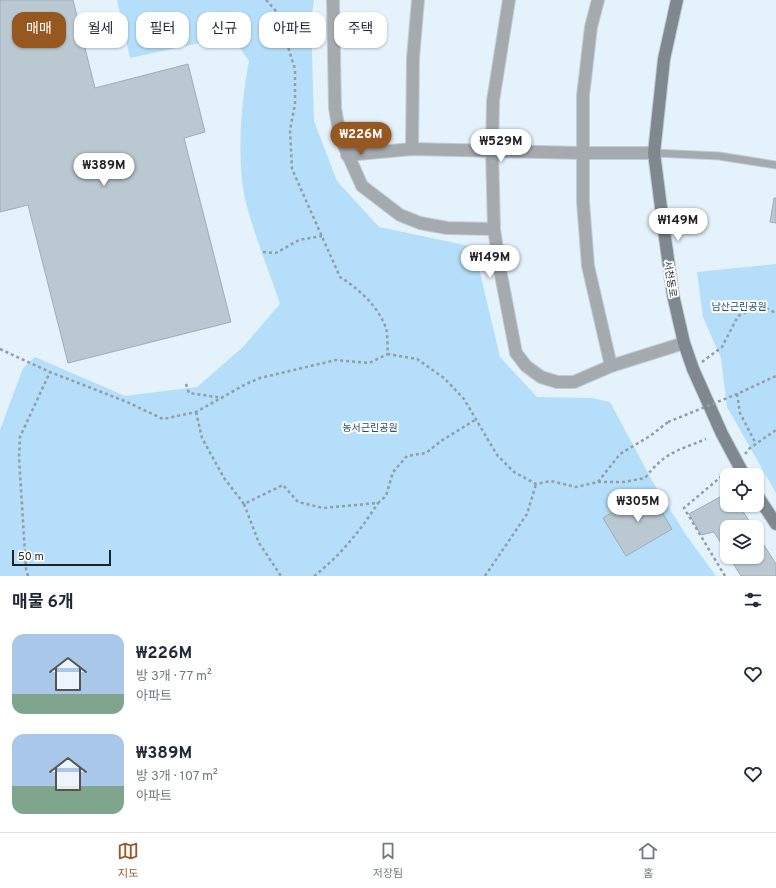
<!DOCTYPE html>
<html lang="ko">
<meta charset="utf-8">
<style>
body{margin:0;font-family:Overpass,"Noto Sans KR",sans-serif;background:#f2f2f3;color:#1f2937;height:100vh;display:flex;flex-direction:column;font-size:15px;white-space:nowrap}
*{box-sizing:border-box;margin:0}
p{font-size:13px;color:#747a83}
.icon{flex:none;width:22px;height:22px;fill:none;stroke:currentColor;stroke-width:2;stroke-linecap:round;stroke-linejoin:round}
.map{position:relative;height:576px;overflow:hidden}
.side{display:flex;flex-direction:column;background:#fff;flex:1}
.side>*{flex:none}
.banner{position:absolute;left:12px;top:12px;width:400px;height:36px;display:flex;gap:8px}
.fabs{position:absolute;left:720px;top:468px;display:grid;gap:8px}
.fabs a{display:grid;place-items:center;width:44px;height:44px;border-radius:8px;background:#fff;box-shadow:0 1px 3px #0004;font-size:20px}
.scale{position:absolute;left:12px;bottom:10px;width:99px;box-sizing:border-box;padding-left:4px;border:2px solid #1f2428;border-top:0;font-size:11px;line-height:14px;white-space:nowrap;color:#1f2428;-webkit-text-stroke:3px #fff;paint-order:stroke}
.price{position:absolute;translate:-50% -34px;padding:0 9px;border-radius:14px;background:#fff;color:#222;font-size:13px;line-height:26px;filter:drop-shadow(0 1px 2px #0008)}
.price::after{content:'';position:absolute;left:50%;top:24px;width:12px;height:9px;margin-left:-6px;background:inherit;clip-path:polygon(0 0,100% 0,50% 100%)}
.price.on{background:#975721;color:#fff}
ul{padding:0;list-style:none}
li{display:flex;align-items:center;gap:12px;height:100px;padding:0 12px}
li span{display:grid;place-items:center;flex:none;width:112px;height:80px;border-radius:12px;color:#555}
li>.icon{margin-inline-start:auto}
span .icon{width:48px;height:48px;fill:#fffc;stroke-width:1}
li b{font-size:17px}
h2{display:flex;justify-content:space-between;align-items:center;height:48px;padding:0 12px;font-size:17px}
.pill{padding:0 14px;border-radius:12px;background:#fff;box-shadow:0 1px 3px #0004;font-size:14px;line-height:36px}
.pill.on{background:#975721;color:#fff}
.dock{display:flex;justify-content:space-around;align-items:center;height:56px;border-top:1px solid #e0e1e3;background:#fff;font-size:11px;color:#747a83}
.dock a{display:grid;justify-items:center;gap:2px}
.dock .on{color:#975721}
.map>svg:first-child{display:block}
</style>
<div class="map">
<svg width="776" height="576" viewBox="0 0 776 576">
<rect width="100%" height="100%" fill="#e4f2fc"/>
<g fill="#b4def9">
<path d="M 117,0 L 314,0 L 311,19 L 314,121 L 337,181 L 379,227 L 474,247 L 500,357 L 537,397 L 591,398 L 610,402 L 654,484 L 686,535 L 716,576 L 0,576 L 0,430 L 23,368 L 35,357 L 125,396 L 197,387 L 243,347 L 280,304 C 269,271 255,237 246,203 C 236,162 241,102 249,61 L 232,36 L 130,58 Z"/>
<polygon points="776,264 776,493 727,407 721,358 703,317 697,272"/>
</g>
<g fill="#b9c8d1" stroke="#9fadb6">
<polygon points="0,0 73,0 95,88 188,64 205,132 184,138 231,322 68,363 28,205 0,212"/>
<polygon points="774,198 776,198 776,223 770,222"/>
<polygon points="649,490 672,529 626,556 603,518"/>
<polygon points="727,493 727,505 739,505 753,527 727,527 727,553 714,532 701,535 689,514"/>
<polygon points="757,534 776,564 776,576 741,576 729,557 757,557"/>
</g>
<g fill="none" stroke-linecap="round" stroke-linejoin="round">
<g stroke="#c1cdd6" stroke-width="9">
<polyline id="lane" points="654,153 719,156 776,165"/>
</g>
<g stroke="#c1cdd6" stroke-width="14">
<g id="street">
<polyline points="333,0 335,108 340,137 362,186 400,215 420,223 447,228 494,229"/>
<polyline points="509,0 493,101 492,150 494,229 501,275 516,353 526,366 541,377 557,382 574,382 611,366 684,343"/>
<polyline points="598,0 591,27 583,96 583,202 588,266 611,366"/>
<polyline points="412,149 413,58 418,0"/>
<polyline points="347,155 412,149 582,153 654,153"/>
</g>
</g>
<g stroke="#c1cdd6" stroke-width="14">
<g id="secondary">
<polyline points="677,0 664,59 654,153 663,223 673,295 684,343 693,369 722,434 744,475"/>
<polyline points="757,495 776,524"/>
</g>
</g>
<g stroke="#929da4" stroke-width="2.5" stroke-dasharray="3 3" stroke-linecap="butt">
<path d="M 266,0 L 277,12 L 295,69 L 295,104 L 290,130 L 292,169 L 340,277 C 359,289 378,306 386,328 C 388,335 387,346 388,354 L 417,359 L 444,378 L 464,399 L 497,455 L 514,472 L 536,484 L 551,481 L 576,487 L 598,482 L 620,454 L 650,436 L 668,422"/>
<polyline points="263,252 276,253 299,240 322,236"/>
<polyline points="0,349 50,372 127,402 163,419 196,412 246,384 260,378 336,360 369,363 388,354"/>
<polyline points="702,362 722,347 738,316 753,309 764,307 776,313"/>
<polyline points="186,384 189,393 223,398"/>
<polyline points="737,394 740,413 756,444"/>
<polyline points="196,412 202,438 224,478 244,504 283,485 298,502 323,508 378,503 386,496 393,472 407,456 426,453 441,441 475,420"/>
<polyline points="745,454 750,448 776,430"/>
<path d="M 598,482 L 624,482 L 645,478 C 665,452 677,451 706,439"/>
<polyline points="244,504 259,543 281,576"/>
<polyline points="28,576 26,569 19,458 20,437 50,372"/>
<path d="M 314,576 C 339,557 361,530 378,503"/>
<polyline points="485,576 527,514 536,484"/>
<polyline points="725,576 684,508 729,470"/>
</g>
<use href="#lane" stroke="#a4aaae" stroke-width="7"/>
<use href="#street" stroke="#a4aaae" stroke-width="12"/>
<use href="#secondary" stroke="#7f888e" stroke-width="12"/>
<polyline stroke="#929da4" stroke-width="2.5" stroke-dasharray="3 3" stroke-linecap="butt" points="668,422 737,394 776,376"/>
</g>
<g text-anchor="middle" stroke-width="4" stroke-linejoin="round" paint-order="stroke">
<g font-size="10" fill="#1f2428" stroke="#fff">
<text transform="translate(671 279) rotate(81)" y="4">서천동로</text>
</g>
<g font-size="10" fill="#25516a" stroke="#fff">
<text x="739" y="310">남산근린공원</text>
<text x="370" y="431">농서근린공원</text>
</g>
</g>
</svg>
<div class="fabs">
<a><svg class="icon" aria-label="locate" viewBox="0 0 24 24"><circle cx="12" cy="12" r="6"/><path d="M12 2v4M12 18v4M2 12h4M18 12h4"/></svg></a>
<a><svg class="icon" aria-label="layers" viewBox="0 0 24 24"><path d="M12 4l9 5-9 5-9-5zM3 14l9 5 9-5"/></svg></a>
</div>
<div class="scale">50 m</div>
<b class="price on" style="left:361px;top:156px">₩226M</b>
<b class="price" style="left:501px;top:163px">₩529M</b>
<b class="price" style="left:104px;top:187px">₩389M</b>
<b class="price" style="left:678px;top:242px">₩149M</b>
<b class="price" style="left:490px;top:279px">₩149M</b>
<b class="price" style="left:638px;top:523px">₩305M</b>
<div class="banner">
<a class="pill on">매매</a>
<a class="pill">월세</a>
<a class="pill">필터</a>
<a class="pill">신규</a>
<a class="pill">아파트</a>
<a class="pill">주택</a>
</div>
</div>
<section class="side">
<h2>매물 6개<svg class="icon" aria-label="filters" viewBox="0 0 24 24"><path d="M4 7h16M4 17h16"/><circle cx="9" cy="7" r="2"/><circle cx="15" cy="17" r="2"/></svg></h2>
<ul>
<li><span style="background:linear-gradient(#a9c7e8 75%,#7fa58c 0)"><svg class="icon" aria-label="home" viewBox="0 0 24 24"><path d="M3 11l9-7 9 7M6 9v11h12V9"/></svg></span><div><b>₩226M</b><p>방 3개 · 77 m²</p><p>아파트</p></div><svg class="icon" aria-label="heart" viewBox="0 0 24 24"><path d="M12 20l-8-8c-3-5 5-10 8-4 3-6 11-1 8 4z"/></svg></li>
<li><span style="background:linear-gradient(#a9c7e8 65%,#7fa58c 0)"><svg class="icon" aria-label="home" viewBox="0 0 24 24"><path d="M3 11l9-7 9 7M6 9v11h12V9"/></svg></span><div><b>₩389M</b><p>방 3개 · 107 m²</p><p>아파트</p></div><svg class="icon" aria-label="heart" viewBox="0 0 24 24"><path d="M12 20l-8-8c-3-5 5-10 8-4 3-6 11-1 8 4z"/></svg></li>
</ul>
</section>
<nav class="dock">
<a class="on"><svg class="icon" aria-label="map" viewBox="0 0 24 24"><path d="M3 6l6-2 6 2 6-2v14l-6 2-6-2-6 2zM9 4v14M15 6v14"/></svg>지도</a>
<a><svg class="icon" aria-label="saved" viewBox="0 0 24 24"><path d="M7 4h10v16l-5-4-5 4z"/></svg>저장됨</a>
<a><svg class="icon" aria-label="home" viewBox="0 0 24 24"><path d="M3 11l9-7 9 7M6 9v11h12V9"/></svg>홈</a>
</nav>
